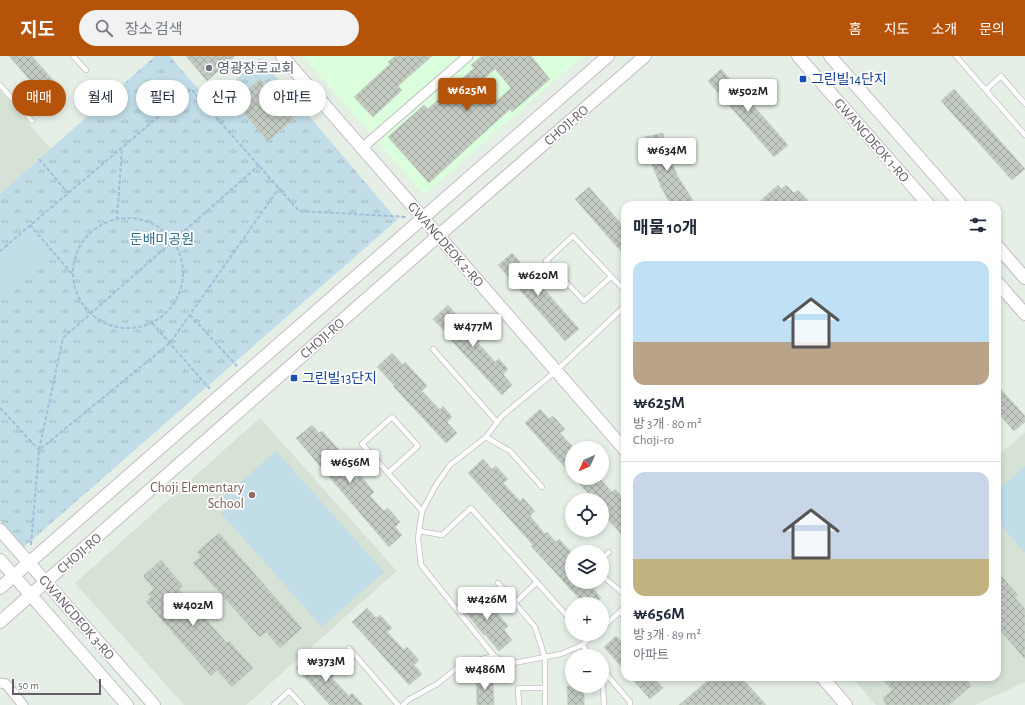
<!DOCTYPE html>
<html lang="ko">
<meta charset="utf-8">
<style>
body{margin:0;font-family:"Alegreya Sans","Noto Sans KR",sans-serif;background:#f2f2f3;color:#1f2937;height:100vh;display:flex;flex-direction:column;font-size:15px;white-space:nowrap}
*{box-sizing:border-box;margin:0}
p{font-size:13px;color:#747a83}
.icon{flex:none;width:22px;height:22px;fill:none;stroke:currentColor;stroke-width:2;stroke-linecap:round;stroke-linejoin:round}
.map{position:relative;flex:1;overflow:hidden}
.side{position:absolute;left:621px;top:145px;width:380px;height:480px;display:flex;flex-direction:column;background:#fff;border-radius:12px;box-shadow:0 2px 6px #0003}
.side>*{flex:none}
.banner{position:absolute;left:12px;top:24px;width:380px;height:36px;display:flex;gap:8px}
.needle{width:26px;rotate:225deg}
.tools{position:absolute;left:565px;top:385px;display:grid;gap:8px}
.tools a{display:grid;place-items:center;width:44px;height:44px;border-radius:50%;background:#fff;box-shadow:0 2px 6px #0003;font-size:20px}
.scale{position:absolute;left:12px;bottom:10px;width:89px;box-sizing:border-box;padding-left:4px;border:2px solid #645d66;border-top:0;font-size:11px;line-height:14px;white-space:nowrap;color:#645d66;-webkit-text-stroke:3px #fff;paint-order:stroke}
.price{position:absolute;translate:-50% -34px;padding:0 9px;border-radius:4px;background:#fff;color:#222;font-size:13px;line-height:26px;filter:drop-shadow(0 1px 2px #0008)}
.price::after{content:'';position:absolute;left:50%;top:24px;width:12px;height:9px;margin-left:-6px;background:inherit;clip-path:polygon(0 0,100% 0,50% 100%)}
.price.current{background:#b45309;color:#fff}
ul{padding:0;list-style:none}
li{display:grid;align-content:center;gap:8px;height:212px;padding:0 12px}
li+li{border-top:1px solid #e0e1e3}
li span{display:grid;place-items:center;height:124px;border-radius:12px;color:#555}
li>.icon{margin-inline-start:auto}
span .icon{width:72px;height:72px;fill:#fffc;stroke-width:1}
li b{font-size:17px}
h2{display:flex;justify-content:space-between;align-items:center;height:48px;padding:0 12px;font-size:17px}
.pill{padding:0 14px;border-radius:18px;background:#fff;box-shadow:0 2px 6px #0003;font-size:14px;line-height:36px}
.pill.current{background:#b45309;color:#fff}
header{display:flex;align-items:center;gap:24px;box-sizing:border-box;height:56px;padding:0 20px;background:#b45309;color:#fff}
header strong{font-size:19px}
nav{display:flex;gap:22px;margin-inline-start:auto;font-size:14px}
.search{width:280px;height:36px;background:#f2f2f3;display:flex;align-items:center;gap:10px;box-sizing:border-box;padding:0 14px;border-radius:22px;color:#747a83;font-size:15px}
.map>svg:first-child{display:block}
</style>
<header>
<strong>지도</strong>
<div class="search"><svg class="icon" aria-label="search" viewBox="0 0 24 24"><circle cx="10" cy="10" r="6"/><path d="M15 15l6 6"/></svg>장소 검색</div>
<nav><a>홈</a><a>지도</a><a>소개</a><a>문의</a></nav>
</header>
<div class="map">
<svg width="1025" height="649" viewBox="0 0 1025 649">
<defs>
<pattern id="grass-tufts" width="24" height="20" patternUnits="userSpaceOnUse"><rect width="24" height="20" fill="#c1dde7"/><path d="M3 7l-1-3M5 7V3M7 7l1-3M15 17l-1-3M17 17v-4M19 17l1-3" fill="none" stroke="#a0b6bf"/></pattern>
<pattern id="building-cross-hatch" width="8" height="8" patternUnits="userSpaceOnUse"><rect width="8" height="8" fill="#c2cac1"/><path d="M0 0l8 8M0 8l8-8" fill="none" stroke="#a1a7a1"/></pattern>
</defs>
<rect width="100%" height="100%" fill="#e5efe6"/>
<polygon fill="#dbfedd" points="303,0 583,0 424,139"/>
<g fill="#d6e2d6">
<polygon points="0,35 51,93 0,138"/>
<polygon points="260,362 397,515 246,649 184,649 75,527"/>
<polygon points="1025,376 1025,626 975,649 876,649 851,621 997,621 997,401"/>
</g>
<polygon fill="url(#grass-tufts)" points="155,0 170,0 210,47 260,2 397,164 23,492 0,464 0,138"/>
<g fill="#c1dde7">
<polygon points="30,177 51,201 5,241 0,235 0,203"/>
<polygon points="276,395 384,516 322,571 221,457 228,450 221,443"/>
<polygon points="1025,410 1025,497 997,465 997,435"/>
</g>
<g fill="url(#building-cross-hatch)" stroke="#c4d4c3" fill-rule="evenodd">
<polygon points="9,0 32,0 64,37 51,48"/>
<polygon points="186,0 235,0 207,25"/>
<polygon points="395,0 432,0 398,30 402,34 373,61 354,41 390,8 388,6"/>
<path d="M 482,0 L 531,0 L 550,23 L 512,56 L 510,53 L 429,127 L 388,81 L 424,49 L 428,53 L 474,12 L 471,9 ZM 495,13 L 511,32 L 497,45 L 480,26 Z"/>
<polygon points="721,13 788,89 774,101 708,25"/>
<polygon points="260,23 294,63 268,85 234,46"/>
<polygon points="954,33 1025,113 1012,124 941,45"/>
<polygon points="663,77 666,92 678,121 696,149 671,149 661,131 648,98 645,81"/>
<polygon points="778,129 781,133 786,129 794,137 798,134 812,149 756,149"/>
<polygon points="589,131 625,172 625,200 575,143"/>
<polygon points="512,197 579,273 565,285 498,209"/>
<polygon points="448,249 458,261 461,258 483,282 478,287 495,306 499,303 508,313 503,318 512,329 502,339 449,282 450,281 433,263"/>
<polygon points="392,297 403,309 405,306 427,330 422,335 440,354 443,350 452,361 447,366 457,377 446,387 393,330 394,329 377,311"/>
<polygon points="997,329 1025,360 1025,366 1014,375 997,356"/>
<polygon points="540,353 549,363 553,360 565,373 560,377 572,390 572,419 525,367"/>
<polygon points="312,369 319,377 322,375 347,403 342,407 356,423 360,419 374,436 370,440 384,455 388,452 400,466 395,471 402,479 389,491 296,382"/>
<polygon points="483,403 492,413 496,410 508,423 503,427 520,445 523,442 535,455 530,460 545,478 547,476 556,486 559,483 571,496 567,500 572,506 572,526 602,526 594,533 601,542 595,548 584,548 531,490 533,489 468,417"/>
<polygon points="574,422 599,422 612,436 615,433 625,444 625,482 602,457 602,444 583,444 589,438"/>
<polygon points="219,477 302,572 280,592 266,576 260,581 253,574 193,507 201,501 197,496"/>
<polygon points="161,504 183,530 179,533 227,587 229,585 253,612 232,631 217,614 211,620 146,546 151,541 148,538 154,533 143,520"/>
<polygon points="997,515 1018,539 1015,542 1025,553 1025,603 997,571"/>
<polygon points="474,538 482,547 486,544 508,570 504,574 512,584 499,595 485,578 484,579 460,550"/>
<polygon points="367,552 376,562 380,559 392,572 387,576 404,594 407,591 419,604 414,609 422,618 409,629 352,566"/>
<polygon points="616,580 625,590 625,615 604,591"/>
<polygon points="312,598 321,608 325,605 336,618 332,622 349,640 352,637 363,649 330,649 296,612"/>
<polygon points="476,621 493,621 494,649 477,649"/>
<polygon points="630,621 653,621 663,632 650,643"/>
<polygon points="712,621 741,621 766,649 679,649"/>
<polygon points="881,621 967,621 971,630 949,649 886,649 883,642 892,634"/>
<polygon points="567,630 584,630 584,649 568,649"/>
</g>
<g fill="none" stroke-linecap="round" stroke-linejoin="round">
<g stroke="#c3bcc4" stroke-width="6">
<g id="service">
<polyline points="73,0 86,14"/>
<polyline points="956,0 1025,79"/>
<polyline points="0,29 32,65"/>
<polyline points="986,34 1001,20 1025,48"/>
<polyline points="611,221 584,245 546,205 573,180 625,235"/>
<polyline points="433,293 497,366"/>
<polyline points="486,381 510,395 542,431"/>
<polyline points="388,417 418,390 392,361 362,388 422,455"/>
<polyline points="419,475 442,479 471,452 568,561"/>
<polyline points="602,503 609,496"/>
<polyline points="602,516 606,523 625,539"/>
<polyline points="498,527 535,571 545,602 545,649"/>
<polyline points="515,547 537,526"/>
<polyline points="620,556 625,561"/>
<polyline points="602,572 625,551"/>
<polyline points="595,578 582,589 561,598 508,608 494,600 421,509 418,482 422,455 436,429 450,409 486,381 502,360 556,315 625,250"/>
<polyline points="582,589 591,600"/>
<polyline points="349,592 398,649"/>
<polyline points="602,613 630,646 630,649"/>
<polyline points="602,613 604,649"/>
<polyline points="274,649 289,635 302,649"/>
<polyline points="403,649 408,644 437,628 462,608 494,600"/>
<polyline points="519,649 518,632 544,632"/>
</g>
</g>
<g stroke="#c3bcc4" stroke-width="11">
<g id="minor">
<polyline points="362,92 468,0"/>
<polyline points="0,627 6,628 23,649"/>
</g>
</g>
<g stroke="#c3bcc4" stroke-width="14">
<g id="tertiary">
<polyline points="282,0 625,394"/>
<polyline points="798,0 929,149"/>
<polyline points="830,0 961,149"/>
<polyline points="997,190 1025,222"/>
<polyline points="997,226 1025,258"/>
<polyline points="0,474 154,649"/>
<polyline points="0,504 127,649"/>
<polyline points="0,532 608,0"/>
<polyline points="0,566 438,180 645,0"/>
<polyline points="822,621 846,649"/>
</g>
</g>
<g stroke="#a4bdd9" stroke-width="2" stroke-dasharray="4 2" stroke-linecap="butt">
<polyline points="39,103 68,137"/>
<circle cx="128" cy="217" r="55"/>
<polyline points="117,164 122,92"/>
<polyline points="30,169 73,219"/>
<polyline points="0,195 191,33 299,155 407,161"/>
<polyline points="190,259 237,310"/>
<polyline points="152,267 210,333"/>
<polyline points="0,352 39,394 170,287 279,132"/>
<polyline points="31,489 39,394 63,282 259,109"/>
</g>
<use href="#service" stroke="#fff" stroke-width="4.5"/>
<use href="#minor" stroke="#fff" stroke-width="9"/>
<use href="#tertiary" stroke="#fff" stroke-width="12"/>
</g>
<circle fill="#6b7280" stroke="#fff" stroke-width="1.5" cx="209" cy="12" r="4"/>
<g fill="#1a4fb4" stroke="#fff" stroke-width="1.5">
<rect x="799" y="19" width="8" height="8" rx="2"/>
<rect x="290" y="318" width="8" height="8" rx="2"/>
</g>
<circle fill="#8d6e63" stroke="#fff" stroke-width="1.5" cx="252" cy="439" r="4"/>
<g text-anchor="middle" stroke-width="3.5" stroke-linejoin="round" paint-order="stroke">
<g font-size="14" fill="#5b616d" stroke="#fff" text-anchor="start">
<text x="217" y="17">영광장로교회</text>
</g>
<g font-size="14" fill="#164399" stroke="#fff" text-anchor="start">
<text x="811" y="28">그린빌14단지</text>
<text x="302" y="327">그린빌13단지</text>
</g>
<g font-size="14" fill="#645d66" stroke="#fff">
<text transform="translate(566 69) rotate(-41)" y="5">CHOJI-RO</text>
<text transform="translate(872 84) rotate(49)" y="5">GWANGDEOK 1-RO</text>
<text transform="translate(446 188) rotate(49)" y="5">GWANGDEOK 2-RO</text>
<text transform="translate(322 282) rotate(-41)" y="5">CHOJI-RO</text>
<text transform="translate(79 497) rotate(-41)" y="5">CHOJI-RO</text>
<text transform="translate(77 561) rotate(49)" y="5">GWANGDEOK 3-RO</text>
</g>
<g font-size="14" fill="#36708c" stroke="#fff">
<text x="162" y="188">둔배미공원</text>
</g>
<g font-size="14" fill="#785e54" stroke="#fff" text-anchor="end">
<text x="244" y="436">Choji Elementary<tspan x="244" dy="16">School</tspan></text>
</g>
</g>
</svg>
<div class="tools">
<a><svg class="needle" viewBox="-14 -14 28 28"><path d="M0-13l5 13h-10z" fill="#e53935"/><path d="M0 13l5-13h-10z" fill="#747a83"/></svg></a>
<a><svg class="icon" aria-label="locate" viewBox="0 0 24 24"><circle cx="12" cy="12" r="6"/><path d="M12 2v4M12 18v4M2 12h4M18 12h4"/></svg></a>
<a><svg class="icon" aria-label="layers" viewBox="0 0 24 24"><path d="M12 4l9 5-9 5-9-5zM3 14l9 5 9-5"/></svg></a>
<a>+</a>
<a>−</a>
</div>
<div class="scale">50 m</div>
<b class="price current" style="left:467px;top:56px">₩625M</b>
<b class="price" style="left:748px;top:57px">₩502M</b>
<b class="price" style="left:667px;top:116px">₩634M</b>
<b class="price" style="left:538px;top:241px">₩620M</b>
<b class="price" style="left:473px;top:292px">₩477M</b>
<b class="price" style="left:350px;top:428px">₩656M</b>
<b class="price" style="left:487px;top:565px">₩426M</b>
<b class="price" style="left:193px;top:571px">₩402M</b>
<b class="price" style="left:326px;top:627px">₩373M</b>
<b class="price" style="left:485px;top:635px">₩486M</b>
<div class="banner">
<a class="pill current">매매</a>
<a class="pill">월세</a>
<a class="pill">필터</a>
<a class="pill">신규</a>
<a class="pill">아파트</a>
</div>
<section class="side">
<h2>매물 10개<svg class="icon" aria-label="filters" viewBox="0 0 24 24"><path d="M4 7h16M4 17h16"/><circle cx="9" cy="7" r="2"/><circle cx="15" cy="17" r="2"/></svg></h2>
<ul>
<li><span style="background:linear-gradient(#bfe0f5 65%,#b9a48a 0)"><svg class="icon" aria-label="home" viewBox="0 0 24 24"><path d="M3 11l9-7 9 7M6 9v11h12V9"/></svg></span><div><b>₩625M</b><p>방 3개 · 80 m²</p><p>Choji-ro</p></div></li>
<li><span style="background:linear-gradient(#c9d6e8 70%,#c2b280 0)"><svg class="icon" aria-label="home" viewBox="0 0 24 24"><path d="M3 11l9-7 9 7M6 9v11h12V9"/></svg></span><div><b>₩656M</b><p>방 3개 · 89 m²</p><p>아파트</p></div></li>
</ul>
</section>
</div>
